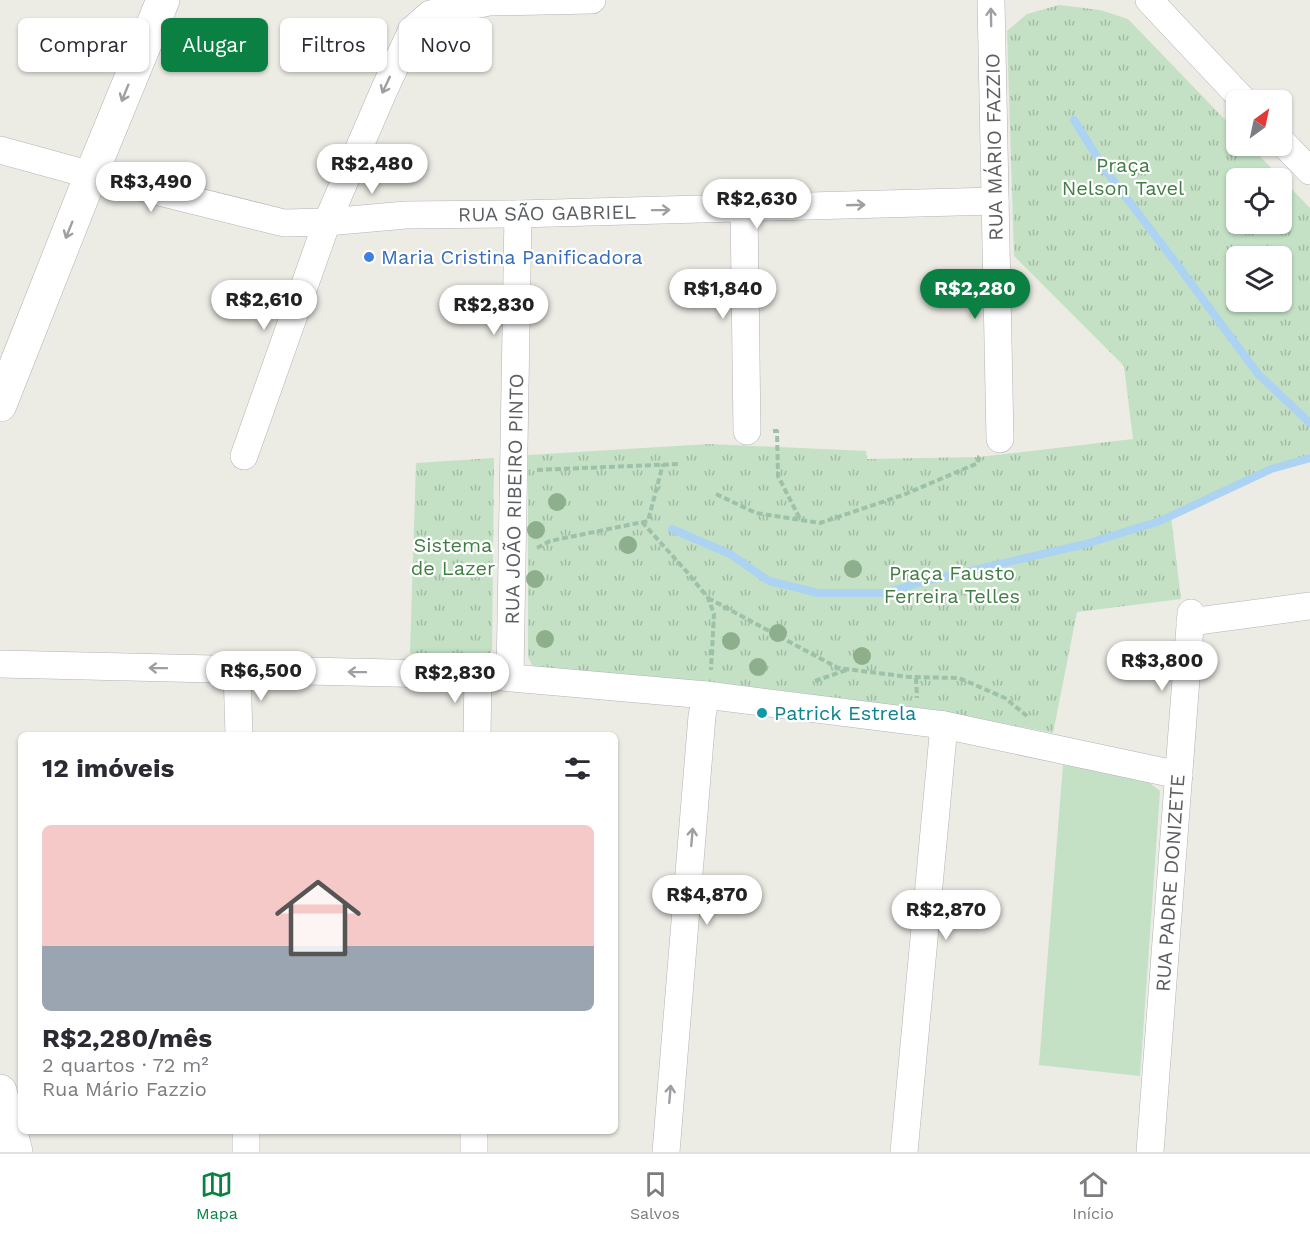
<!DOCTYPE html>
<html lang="pt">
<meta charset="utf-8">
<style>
body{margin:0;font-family:"Work Sans",sans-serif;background:#f2f2f3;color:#2b2b33;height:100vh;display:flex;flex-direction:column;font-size:22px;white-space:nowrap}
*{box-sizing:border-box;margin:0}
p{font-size:20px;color:#7c7c81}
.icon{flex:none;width:33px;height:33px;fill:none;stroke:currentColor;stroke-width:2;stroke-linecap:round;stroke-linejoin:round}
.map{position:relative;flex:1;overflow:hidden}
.drawer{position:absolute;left:18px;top:732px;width:600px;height:402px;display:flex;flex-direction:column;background:#fff;border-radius:9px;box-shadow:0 2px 4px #0004}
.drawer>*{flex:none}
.banner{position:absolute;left:18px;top:18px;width:600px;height:54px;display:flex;gap:12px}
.needle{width:39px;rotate:33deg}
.controls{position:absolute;left:1226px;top:90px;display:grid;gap:12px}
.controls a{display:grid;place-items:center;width:66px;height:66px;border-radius:9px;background:#fff;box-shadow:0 2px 4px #0004;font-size:30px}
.price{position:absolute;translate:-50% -51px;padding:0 14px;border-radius:21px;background:#fff;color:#222;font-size:20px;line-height:39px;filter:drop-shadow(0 2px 3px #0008)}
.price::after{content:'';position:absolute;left:50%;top:36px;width:18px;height:14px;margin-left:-9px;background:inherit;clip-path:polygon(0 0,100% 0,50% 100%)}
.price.current{background:#0b8043;color:#fff}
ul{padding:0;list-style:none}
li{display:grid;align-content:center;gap:12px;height:318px;padding:0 24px}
li span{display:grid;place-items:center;height:186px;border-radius:9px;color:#555}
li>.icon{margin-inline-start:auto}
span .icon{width:108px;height:108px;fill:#fffc;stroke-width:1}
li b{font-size:26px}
h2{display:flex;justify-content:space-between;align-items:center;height:72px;padding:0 24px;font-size:26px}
.pill{padding:0 21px;border-radius:9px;background:#fff;box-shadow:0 2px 4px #0004;font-size:21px;line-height:54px}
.pill.current{background:#0b8043;color:#fff}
.menu{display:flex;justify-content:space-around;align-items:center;height:84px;border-top:2px solid #e1e1e2;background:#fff;font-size:16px;color:#7c7c81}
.menu a{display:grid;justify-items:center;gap:3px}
.menu .current{color:#0b8043}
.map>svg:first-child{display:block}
</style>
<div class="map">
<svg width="1310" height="1152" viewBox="0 0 1310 1152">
<defs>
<pattern id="park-tufts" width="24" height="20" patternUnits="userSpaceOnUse" patternTransform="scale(1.5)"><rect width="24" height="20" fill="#c4e1c5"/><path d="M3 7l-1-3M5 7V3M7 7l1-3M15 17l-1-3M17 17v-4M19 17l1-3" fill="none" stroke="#a2baa3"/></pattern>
</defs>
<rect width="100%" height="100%" fill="#ecebe4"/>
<polygon fill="#c4e1c5" points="1063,765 1143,778 1160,791 1140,1076 1039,1065"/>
<g fill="url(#park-tufts)" fill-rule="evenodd">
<path d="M 1059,5 L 1100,10 L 1128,19 L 1236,131 L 1236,146 L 1250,146 L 1310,208 L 1310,458 L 1271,469 L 1171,516 L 1181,599 L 1077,612 L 1053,733 L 945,712 L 715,682 L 541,670 L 532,665 L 528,657 L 528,455 L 709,444 L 866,451 L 867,459 L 979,457 L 1133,439 L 1124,366 L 1014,256 L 1007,31 L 1027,14 ZM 1236,178 L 1281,178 L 1281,224 L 1236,224 ZM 1236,256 L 1281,256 L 1281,302 L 1236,302 Z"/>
<polygon points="494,458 492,650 489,654 484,657 410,653 416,463"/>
</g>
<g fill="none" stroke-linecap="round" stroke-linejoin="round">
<g stroke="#add3f3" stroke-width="8">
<polyline points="1074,120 1106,171 1179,267 1258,374 1310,423"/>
<polyline points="672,529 730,554 769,581 818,593 884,593 922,582 1086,544 1160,521 1271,469 1310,458"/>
</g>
<g stroke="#b1b4b7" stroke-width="28">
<g id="minor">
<polyline points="991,0 1000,439"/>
<polyline points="1149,0 1243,100"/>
<polyline points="1281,141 1310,171"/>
<polyline points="0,150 91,175 284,223 327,222 406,215 518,214 995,201"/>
<polyline points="744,208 747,431"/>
<polyline points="244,456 327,222 385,88 412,30 430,14 489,2 592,0"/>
<polyline points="1190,622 1310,606"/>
<polyline points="0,664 478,675 706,695 944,725 1179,775"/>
<polyline points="237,670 239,735"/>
<polyline points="510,677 518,214"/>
<polyline points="477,735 478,675"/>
<polyline points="246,1152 246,1131"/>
<polyline points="474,1152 474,1131"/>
<polyline points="666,1152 702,716 706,695"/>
<polyline points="904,1152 944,725"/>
<polyline points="1150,1152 1191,613"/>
</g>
</g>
<g stroke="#b0b3b7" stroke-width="34">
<g id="secondary">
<polyline points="0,405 91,175 163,0"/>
<polyline points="0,1091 16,1152"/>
</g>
</g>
<g stroke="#9ec1a9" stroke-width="4" stroke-dasharray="6 3" stroke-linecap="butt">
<polyline points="773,431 777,431 778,476 800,519"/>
<polyline points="537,470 680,464"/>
<polyline points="716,494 756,513 820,523 903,495 978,463 979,457 982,455"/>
<polyline points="642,522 687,572 708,598 714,614 711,670"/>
<polyline points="537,548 550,541 648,521 663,464"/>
<polyline points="708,598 838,668 909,677 959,678 1005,698 1027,716"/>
<polyline points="916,678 917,698"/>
<polyline points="815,681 849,669"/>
</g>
<use href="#minor" stroke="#fff" stroke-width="27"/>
<use href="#secondary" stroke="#fff" stroke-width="33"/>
</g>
<g fill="#8daf8c">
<circle cx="728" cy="290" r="9"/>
<circle cx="557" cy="502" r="9"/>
<circle cx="536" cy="530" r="9"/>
<circle cx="628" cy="545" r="9"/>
<circle cx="853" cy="569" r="9"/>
<circle cx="535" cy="579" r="9"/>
<circle cx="778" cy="633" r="9"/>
<circle cx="545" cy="639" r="9"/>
<circle cx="731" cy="641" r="9"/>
<circle cx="862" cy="656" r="9"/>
<circle cx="758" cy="667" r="9"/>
</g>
<defs><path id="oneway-shaft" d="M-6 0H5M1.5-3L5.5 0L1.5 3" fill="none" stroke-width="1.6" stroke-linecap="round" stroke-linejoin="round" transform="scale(1.5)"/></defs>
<g stroke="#9d9fa1">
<use href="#oneway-shaft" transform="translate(991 17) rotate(-91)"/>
<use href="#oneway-shaft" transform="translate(386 85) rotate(115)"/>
<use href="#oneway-shaft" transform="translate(125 93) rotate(112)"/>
<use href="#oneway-shaft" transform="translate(856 205) rotate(-2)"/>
<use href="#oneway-shaft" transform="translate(661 210) rotate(-1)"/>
<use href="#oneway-shaft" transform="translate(69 230) rotate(112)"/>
<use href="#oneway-shaft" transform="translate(158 668) rotate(-179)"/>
<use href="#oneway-shaft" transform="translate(357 672) rotate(-179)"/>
<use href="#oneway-shaft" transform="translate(692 837) rotate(-85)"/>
<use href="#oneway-shaft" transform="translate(670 1094) rotate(-85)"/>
</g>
<circle fill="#3f7fe0" stroke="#fff" stroke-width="2" cx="369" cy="257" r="6"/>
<circle fill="#0f9aa8" stroke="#fff" stroke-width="2" cx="762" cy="713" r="6"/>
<g text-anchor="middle" stroke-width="4.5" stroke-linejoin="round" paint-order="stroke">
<g font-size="20" fill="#5c5f62" stroke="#fff">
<text transform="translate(994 147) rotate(-91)" y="7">RUA MÁRIO FAZZIO</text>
<text transform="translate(547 213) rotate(-1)" y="7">RUA SÃO GABRIEL</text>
<text transform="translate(514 499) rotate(-89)" y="7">RUA JOÃO RIBEIRO PINTO</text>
<text transform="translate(1170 883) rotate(-86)" y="7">RUA PADRE DONIZETE</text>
</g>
<g font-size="20" fill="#407e44" stroke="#fff">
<text x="1123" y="172">Praça<tspan x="1123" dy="23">Nelson Tavel</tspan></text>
<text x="453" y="552">Sistema<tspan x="453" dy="23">de Lazer</tspan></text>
<text x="952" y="580">Praça Fausto<tspan x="952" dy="23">Ferreira Telles</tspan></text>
</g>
<g font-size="20" fill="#366cbe" stroke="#fff" text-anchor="start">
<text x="381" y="264">Maria Cristina Panificadora</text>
</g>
<g font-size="20" fill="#0d838f" stroke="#fff" text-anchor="start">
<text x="774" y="720">Patrick Estrela</text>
</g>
</g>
</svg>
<div class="controls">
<a><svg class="needle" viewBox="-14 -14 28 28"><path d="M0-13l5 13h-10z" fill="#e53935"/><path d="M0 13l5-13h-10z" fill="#7c7c81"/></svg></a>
<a><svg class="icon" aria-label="locate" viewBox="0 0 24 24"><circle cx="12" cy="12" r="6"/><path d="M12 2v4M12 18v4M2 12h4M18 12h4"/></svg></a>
<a><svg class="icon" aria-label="layers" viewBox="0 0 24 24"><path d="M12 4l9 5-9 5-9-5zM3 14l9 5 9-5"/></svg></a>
</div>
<b class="price" style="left:372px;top:195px">R$2,480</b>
<b class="price" style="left:151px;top:213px">R$3,490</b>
<b class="price" style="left:757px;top:230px">R$2,630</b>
<b class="price" style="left:723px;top:320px">R$1,840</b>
<b class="price current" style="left:975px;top:320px">R$2,280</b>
<b class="price" style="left:264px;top:331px">R$2,610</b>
<b class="price" style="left:494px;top:336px">R$2,830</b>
<b class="price" style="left:1162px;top:692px">R$3,800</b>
<b class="price" style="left:261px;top:702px">R$6,500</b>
<b class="price" style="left:455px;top:704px">R$2,830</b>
<b class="price" style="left:707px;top:926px">R$4,870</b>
<b class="price" style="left:946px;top:941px">R$2,870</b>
<div class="banner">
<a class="pill">Comprar</a>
<a class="pill current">Alugar</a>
<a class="pill">Filtros</a>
<a class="pill">Novo</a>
</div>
<section class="drawer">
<h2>12 imóveis<svg class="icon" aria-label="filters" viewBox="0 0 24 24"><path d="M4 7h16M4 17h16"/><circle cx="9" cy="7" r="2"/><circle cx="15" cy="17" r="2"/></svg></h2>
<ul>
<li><span style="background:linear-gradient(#f6c9c9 65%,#9aa5b1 0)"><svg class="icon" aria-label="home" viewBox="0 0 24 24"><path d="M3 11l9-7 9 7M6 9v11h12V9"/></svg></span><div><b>R$2,280/mês</b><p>2 quartos · 72 m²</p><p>Rua Mário Fazzio</p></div></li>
</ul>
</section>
</div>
<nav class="menu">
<a class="current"><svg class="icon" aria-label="map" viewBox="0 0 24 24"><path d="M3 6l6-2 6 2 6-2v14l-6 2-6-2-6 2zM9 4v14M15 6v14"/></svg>Mapa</a>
<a><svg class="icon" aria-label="saved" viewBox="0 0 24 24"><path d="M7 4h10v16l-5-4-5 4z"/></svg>Salvos</a>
<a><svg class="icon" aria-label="home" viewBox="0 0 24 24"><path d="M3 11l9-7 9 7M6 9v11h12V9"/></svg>Início</a>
</nav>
